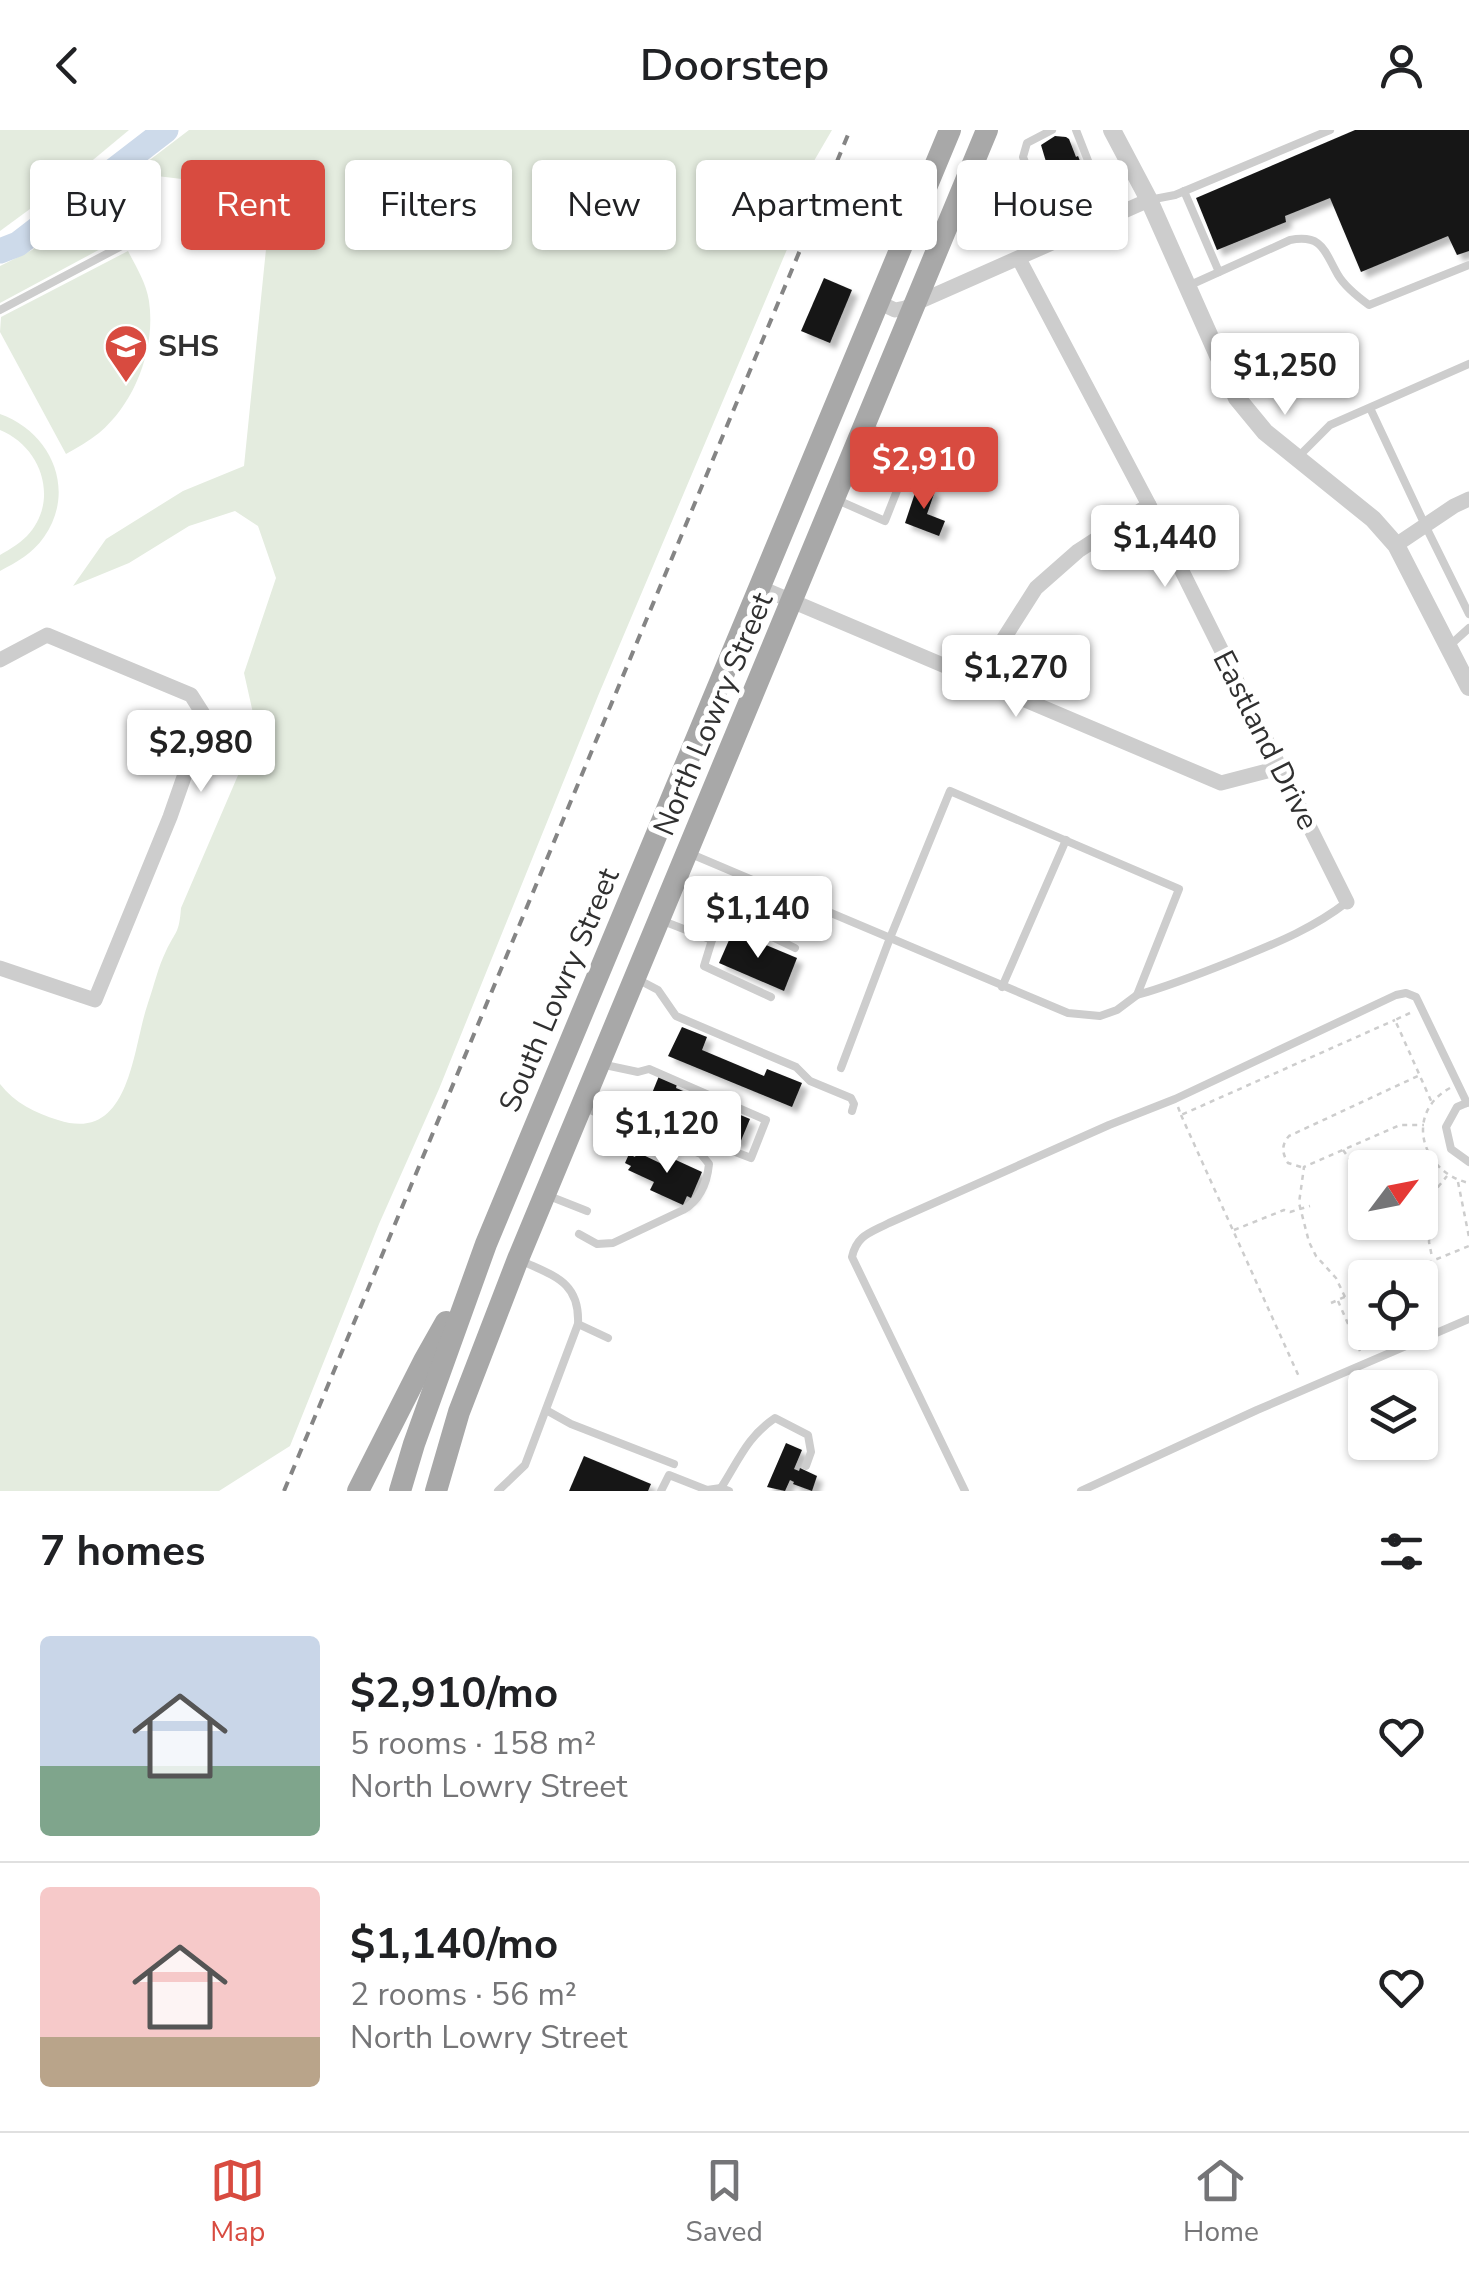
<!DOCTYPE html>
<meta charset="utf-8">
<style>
body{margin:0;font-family:"Nunito Sans",sans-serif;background:#f2f2f2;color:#202124;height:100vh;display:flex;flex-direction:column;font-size:38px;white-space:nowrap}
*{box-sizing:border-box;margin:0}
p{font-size:32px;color:#757577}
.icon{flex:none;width:55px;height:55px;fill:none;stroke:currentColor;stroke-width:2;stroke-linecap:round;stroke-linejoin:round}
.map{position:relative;height:1361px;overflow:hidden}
.drawer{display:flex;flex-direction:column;background:#fff;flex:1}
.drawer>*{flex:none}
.hud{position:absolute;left:30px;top:30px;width:1410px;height:90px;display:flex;gap:20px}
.needle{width:65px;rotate:58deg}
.controls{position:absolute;left:1348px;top:1020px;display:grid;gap:20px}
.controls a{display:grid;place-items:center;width:90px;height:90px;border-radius:10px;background:#fff;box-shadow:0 2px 8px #0004;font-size:50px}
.price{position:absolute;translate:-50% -85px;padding:0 22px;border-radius:10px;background:#fff;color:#222;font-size:32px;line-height:65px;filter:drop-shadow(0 2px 5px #0008)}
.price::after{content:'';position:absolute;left:50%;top:60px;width:30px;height:22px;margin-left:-15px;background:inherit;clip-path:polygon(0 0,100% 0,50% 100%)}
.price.on{background:#d84b40;color:#fff}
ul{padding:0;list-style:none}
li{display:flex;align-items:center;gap:30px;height:250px;padding:0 40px}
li+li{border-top:2px solid #e0e0e0}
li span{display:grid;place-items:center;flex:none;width:280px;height:200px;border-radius:10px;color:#555}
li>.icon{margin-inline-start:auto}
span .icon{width:120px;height:120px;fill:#fffc;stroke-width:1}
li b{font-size:42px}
h2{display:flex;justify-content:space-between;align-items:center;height:120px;padding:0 40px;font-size:42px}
.tag{padding:0 35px;border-radius:10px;background:#fff;box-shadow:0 2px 8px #0004;font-size:35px;line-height:90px}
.tag.on{background:#d84b40;color:#fff}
header{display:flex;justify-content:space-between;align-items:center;height:130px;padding:0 40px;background:#fff;font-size:45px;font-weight:600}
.dock{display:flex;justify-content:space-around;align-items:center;height:140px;border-top:2px solid #e0e0e0;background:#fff;font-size:28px;color:#757577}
.dock a{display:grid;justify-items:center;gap:5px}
.dock .on{color:#d84b40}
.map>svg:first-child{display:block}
</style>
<header><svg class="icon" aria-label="back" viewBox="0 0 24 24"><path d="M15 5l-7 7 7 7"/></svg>Doorstep<svg class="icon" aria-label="person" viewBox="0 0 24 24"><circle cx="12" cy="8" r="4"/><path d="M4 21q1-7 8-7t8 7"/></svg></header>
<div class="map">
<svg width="1469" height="1361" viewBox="0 0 1469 1361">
<defs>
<filter id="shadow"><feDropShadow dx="6" dy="6" stdDeviation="2.5" flood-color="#0004"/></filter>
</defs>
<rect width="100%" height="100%" fill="#fff"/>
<g fill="#e4ecdf">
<polygon points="0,0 129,0 64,54 0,101"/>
<path d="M 189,0 L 832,0 L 800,55 L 788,117 L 598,566 L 439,959 L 379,1094 L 290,1316 L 219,1361 L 0,1361 L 0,954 C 15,973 35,983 58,990 C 131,1014 132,919 148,873 C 154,856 158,837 166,821 C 176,800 179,804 181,778 L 257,601 L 244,543 L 276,448 L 258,396 L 235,381 L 189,396 L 129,433 L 73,456 L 106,409 L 183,361 L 244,336 L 272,60 L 157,46 L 148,80 L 132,102 L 0,173 L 0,136 L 32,120 Z"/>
<path d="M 128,121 C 136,137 146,152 149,171 C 156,218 135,273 99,303 C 89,311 77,318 66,324 L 0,202 L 1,187 Z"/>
<path d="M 0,284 C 51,302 77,360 44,407 C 33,423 17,432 0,441 L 0,425 C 10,419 19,414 27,406 C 60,371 42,317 0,300 Z"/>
</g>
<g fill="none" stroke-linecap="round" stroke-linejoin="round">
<polyline stroke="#cddaea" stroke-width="25" points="0,121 18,114 166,0"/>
</g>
<g fill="#171717" filter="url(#shadow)">
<polygon points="1355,0 1469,0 1469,121 1457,125 1448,106 1361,142 1330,68 1285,86 1286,92 1217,120 1196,68"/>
<polygon points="1055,6 1066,7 1069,9 1076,27 1078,26 1080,31 1077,32 1087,55 1085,62 1068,68 1064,66 1054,39 1047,35 1041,15"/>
<polygon points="871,31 900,42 877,100 848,88"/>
<polygon points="824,148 852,160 830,213 801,201"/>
<polygon points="918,354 935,361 927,384 945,391 939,406 905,393"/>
<polygon points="733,801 797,828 784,861 719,833"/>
<polygon points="682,897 707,907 702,920 764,946 767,939 802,953 792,977 668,926"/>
<polygon points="659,946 677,954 676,958 750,989 740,1013 677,986 674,994 662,989 664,985 646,978"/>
<polygon points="637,1022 662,1034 665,1025 702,1042 691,1068 687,1066 683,1075 650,1060 654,1052 628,1040 631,1036 625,1033 629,1024 635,1027"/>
<polygon points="786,1313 802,1320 794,1339 799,1341 800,1338 817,1346 812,1361 793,1354 794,1352 790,1350 785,1361 767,1357"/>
<polygon points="584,1326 651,1354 648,1361 569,1361"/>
</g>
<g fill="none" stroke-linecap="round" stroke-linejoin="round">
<g stroke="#cdcdcd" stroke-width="2.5" stroke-dasharray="5 5" stroke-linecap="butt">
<polyline points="1410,883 1395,890 1432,973"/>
<path d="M 1450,958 C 1404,983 1421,1042 1469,1053"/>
<polyline points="1178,977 1181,985 1395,890"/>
<polyline points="1181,985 1300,1249"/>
<polyline points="1343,1020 1353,1034 1367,1038"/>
<path d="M 1301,1037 L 1288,1033 C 1282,1023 1281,1015 1289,1006 L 1420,945"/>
<polyline points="1458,1052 1469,1107"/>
<polyline points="1420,1066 1438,1057 1447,1046"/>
<polyline points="1420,1084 1430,1092 1429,1112 1432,1127"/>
<polyline points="1234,1100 1284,1080 1290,1082 1310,1076"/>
<polyline points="1390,1148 1469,1116"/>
<polyline points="1345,1167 1336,1148 1316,1126 1309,1112 1299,1073 1304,1037 1400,995 1424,995"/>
<polyline points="1338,1171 1360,1221"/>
<polyline points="1331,1173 1365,1158"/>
</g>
<g stroke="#cdcdcd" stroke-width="8">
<polyline points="1052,0 1027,13 1023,27 1056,112"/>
<polyline points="1028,41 1008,83 1009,89 1043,78"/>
<polyline points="1184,61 1219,142"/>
<polyline points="1149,70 1175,65 1330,0"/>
<polyline points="1048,92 1092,74 1099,70 1101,64 1076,0"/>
<path d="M 1188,156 L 1290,110 C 1323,104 1324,121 1338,145 C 1345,157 1358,167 1369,175 L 1469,135"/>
<polyline points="0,180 133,110"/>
<polyline points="1370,278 1425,395 1469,484"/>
<polyline points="869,298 958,332"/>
<polyline points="858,323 904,343 947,356"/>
<polyline points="1297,328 1330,295 1469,234"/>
<polyline points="835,369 885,391 904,343"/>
<polyline points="1448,517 1469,498"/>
<polyline points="691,724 1068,883 1100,886 1117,880 1137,865 1179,759 950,661 890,808 841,938"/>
<polyline points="663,791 712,810 723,783 795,818"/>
<polyline points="712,810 704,836 771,867"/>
<polyline points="639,850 658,860 676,886 796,937 810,951 851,968 854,974 852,981"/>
<polyline points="1002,857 1066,710"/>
<path d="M 1137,865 C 1173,855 1207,841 1242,827 C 1279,812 1315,797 1347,772"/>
<polyline points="591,962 660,993 751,1028 766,990 649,939 638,942 605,935"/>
<polyline points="1469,972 1457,977 1446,997 1451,1019 1469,1032"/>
<polyline points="549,1066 587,1081"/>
<path d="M 579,1104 L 597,1114 L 613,1113 L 683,1080 C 700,1070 707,1054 709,1034 L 701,1024 L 585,978"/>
<polyline points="578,1194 608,1208"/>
<polyline points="546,1280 571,1294 674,1334"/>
<path d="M 721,1358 C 739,1330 747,1307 775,1288 L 808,1305 L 811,1322 L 806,1336"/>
<path d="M 498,1361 L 525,1335 L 578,1194 C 580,1152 554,1146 522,1131"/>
<polyline points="661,1361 669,1345 707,1360 721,1358 729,1361"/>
<path d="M 965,1361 L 852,1127 C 857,1105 870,1103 889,1093 L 1109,995 L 1175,969 L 1396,865 L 1406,863 L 1416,867 L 1467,973"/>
<polyline points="1081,1361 1257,1280 1469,1189"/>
</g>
<g stroke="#cdcdcd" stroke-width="15">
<polyline points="1019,129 1149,375 1347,772"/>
<polyline points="878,172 895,180 905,178 1149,70"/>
<polyline points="1396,415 1454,376 1469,369"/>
<polyline points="759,457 1221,653 1279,638"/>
<polyline points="0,530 47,505 191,565 205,587 170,687 95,870 0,838"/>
<polyline points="978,549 1036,458 1078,421 1149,375"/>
</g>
<polyline stroke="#cdcdcd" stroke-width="18" points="1112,0 1149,70 1237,268 1265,302 1373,389 1396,415 1469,557"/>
<g stroke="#a8a8a8" stroke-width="22">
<polyline points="358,1361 424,1231 446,1192"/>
<polyline points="400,1361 414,1314 486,1114 950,0"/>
<polyline points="436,1361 459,1282 518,1129 987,0"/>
</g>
<polyline stroke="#858585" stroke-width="4" stroke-dasharray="10 8" stroke-linecap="butt" points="284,1361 850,0"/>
</g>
<defs>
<g id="school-pin" transform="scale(2.25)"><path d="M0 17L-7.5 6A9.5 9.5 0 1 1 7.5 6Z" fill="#d84b40" stroke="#fff"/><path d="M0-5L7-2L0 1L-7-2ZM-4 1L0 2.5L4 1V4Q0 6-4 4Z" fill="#fff"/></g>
</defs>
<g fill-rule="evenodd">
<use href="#school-pin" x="126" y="216"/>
</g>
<g text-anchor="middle" stroke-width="10" stroke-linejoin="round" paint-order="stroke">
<g font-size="30" font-weight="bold" fill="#303030" stroke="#fff" text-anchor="start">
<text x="158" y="226">SHS</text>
</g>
<g font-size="30" fill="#303030" stroke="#fff">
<text transform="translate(713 584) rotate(-67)" y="10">North Lowry Street</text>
<text transform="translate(1266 610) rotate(63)" y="10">Eastland Drive</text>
<text transform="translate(559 860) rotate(-67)" y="10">South Lowry Street</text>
</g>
</g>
</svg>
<div class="controls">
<a><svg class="needle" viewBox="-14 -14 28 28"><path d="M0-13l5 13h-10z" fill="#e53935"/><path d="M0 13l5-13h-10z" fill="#757577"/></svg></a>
<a><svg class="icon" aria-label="locate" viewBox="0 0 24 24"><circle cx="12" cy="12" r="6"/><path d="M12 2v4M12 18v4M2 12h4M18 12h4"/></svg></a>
<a><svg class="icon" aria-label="layers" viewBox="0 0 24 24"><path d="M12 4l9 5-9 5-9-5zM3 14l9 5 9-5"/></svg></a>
</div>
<b class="price" style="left:1285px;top:288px">$1,250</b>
<b class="price on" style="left:924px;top:382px">$2,910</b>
<b class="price" style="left:1165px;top:460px">$1,440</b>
<b class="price" style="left:1016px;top:590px">$1,270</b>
<b class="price" style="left:201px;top:665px">$2,980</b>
<b class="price" style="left:758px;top:831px">$1,140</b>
<b class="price" style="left:667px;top:1046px">$1,120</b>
<div class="hud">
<a class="tag">Buy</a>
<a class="tag on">Rent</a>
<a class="tag">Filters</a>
<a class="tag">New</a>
<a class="tag">Apartment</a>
<a class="tag">House</a>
</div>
</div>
<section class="drawer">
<h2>7 homes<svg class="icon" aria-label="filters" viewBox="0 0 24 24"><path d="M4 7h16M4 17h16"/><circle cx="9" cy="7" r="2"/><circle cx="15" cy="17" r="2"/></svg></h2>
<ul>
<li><span style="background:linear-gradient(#c9d6e8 65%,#7fa58c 0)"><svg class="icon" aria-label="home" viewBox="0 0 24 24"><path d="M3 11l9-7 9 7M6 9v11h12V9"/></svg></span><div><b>$2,910/mo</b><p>5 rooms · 158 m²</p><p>North Lowry Street</p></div><svg class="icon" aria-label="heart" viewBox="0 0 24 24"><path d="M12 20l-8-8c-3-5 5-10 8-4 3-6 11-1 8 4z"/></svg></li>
<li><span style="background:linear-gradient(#f6c9c9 75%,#b9a48a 0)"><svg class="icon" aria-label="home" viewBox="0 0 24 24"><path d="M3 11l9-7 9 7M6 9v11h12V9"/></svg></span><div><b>$1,140/mo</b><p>2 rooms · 56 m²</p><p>North Lowry Street</p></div><svg class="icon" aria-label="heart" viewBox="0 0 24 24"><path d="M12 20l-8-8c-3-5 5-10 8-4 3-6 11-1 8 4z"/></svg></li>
</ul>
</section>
<nav class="dock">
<a class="on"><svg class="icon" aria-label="map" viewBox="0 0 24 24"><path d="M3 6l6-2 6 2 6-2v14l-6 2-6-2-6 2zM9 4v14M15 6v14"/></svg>Map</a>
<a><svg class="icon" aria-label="saved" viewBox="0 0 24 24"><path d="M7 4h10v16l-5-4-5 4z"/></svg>Saved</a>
<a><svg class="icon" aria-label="home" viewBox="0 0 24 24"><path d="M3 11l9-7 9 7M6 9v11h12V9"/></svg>Home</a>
</nav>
